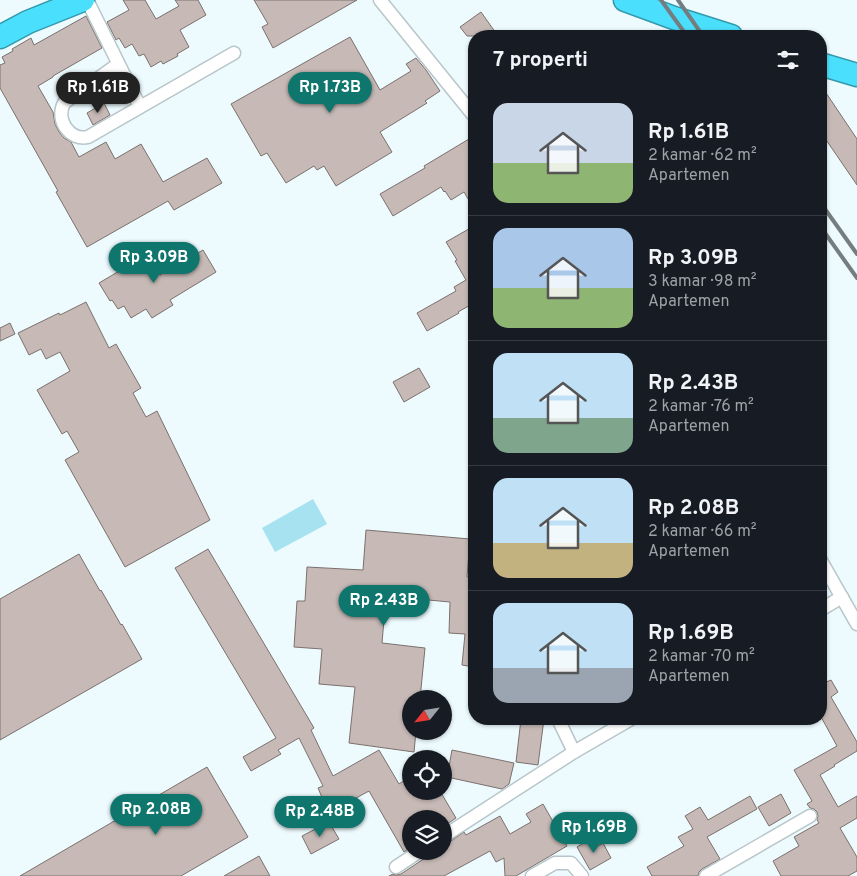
<!DOCTYPE html>
<html lang="id">
<meta charset="utf-8">
<style>
body{margin:0;font-family:Overpass,sans-serif;background:#20242c;color:#f1f3f6;height:100vh;display:flex;flex-direction:column;font-size:19px;white-space:nowrap}
*{box-sizing:border-box;margin:0}
p{font-size:16px;color:#9ea1a6}
.icon{flex:none;width:28px;height:28px;fill:none;stroke:currentColor;stroke-width:2;stroke-linecap:round;stroke-linejoin:round}
.map{position:relative;flex:1;overflow:hidden}
.panel{position:absolute;left:468px;top:30px;width:359px;height:695px;display:flex;flex-direction:column;background:#171b24;border-radius:20px;box-shadow:0 1px 4px #0004}
.panel>*{flex:none}
.needle{width:32px;rotate:240deg}
.tools{position:absolute;left:402px;top:690px;display:grid;gap:10px}
.tools a{display:grid;place-items:center;width:50px;height:50px;border-radius:50%;background:#171b24;box-shadow:0 1px 4px #0004;font-size:25px}
.price{position:absolute;translate:-50% -42px;padding:0 11px;border-radius:18px;background:#0f766e;color:#fff;font-size:16px;line-height:32px;filter:drop-shadow(0 1px 2px #0008)}
.price::after{content:'';position:absolute;left:50%;top:30px;width:15px;height:11px;margin-left:-8px;background:inherit;clip-path:polygon(0 0,100% 0,50% 100%)}
.price.selected{background:#222;color:#fff}
ul{padding:0;list-style:none}
li{display:flex;align-items:center;gap:15px;height:125px;padding:0 25px}
li+li{border-top:1px solid #363941}
li span{display:grid;place-items:center;flex:none;width:140px;height:100px;border-radius:15px;color:#555}
li>.icon{margin-inline-start:auto}
span .icon{width:60px;height:60px;fill:#fffc;stroke-width:1}
li b{font-size:21px}
h2{display:flex;justify-content:space-between;align-items:center;height:60px;padding:0 25px;font-size:21px}
.map>svg:first-child{display:block}
</style>
<div class="map">
<svg width="857" height="876" viewBox="0 0 857 876">
<rect width="100%" height="100%" fill="#edfbff"/>
<polygon fill="#a7e2f0" points="313,499 327,524 275,552 262,528"/>
<g fill="#c7bab6" stroke="#7b706c">
<polygon points="123,0 145,0 156,19 179,6 175,0 198,0 206,15 180,30 189,47 177,54 178,56 163,64 161,61 151,67 144,54 139,56 132,44 125,48 119,38 116,40 107,22 129,10"/>
<polygon points="254,0 357,0 273,48 262,27 268,24"/>
<polygon points="481,12 498,36 467,36 460,27"/>
<polygon points="86,16 102,48 53,76 53,77 38,86 53,112 55,124 59,132 64,138 71,142 79,157 106,142 115,159 141,144 163,182 207,158 222,183 174,210 168,201 87,247 56,192 58,191 0,88 0,65 5,63 2,57 13,51 12,49 31,38 34,45"/>
<polygon points="350,37 380,90 411,71 406,64 416,58 426,70 440,91 425,101 427,103 380,132 392,152 336,186 324,166 317,170 314,166 286,183 267,153 261,156 231,104"/>
<polygon points="820,84 857,139 857,185 820,131"/>
<polygon points="104,103 110,115 93,125 87,113"/>
<polygon points="474,136 474,209 464,192 451,200 445,191 444,192 441,187 393,216 380,194 425,168 424,166"/>
<polygon points="474,226 474,303 458,312 459,313 427,331 417,313 456,291 454,287 466,280 455,261 457,260 446,242"/>
<polygon points="203,250 216,272 170,300 173,305 152,318 146,309 131,318 124,306 118,309 112,300 110,301 99,283 148,254 160,275"/>
<polygon points="86,302 109,348 116,344 141,388 133,393 146,417 157,411 210,520 125,567 65,460 79,452 67,431 62,434 37,390 70,371 60,352 46,359 41,349 29,355 18,333 59,313 60,315"/>
<polygon points="10,323 15,334 0,341 0,328"/>
<polygon points="419,368 430,387 404,402 393,382"/>
<polygon points="366,530 470,539 467,577 474,577 474,667 462,665 465,634 449,633 450,602 386,596 382,643 425,648 420,699 411,699 411,731 416,731 414,752 349,743 355,687 319,684 322,649 294,647 297,601 305,601 307,567 363,570"/>
<polygon points="208,549 314,728 311,730 333,776 379,750 399,784 411,776 411,791 440,791 456,818 444,826 444,819 411,819 411,847 404,852 369,791 345,804 347,809 330,816 318,788 323,786 299,738 278,750 281,754 251,771 243,757 276,738 175,568"/>
<polygon points="79,554 100,591 101,590 121,625 122,624 142,659 0,740 0,599"/>
<polygon points="820,676 824,683 831,680 838,692 831,697 857,742 857,751 834,765 835,766 820,775 838,807 857,796 857,818 840,828 857,857 857,871 848,876 781,876 773,861 799,846 794,837 819,823 817,820 818,816 817,812 814,809 810,808 807,804 812,801 794,770 837,746 820,715"/>
<polygon points="521,719 544,719 538,765 516,762"/>
<polygon points="452,750 514,763 509,784 502,789 447,777"/>
<polygon points="207,767 248,837 181,876 20,876"/>
<polygon points="781,794 791,813 769,826 758,807"/>
<polygon points="750,796 757,809 707,837 720,859 702,869 699,872 698,876 652,876 647,867 684,846 678,837 693,829 685,816 700,807 708,820"/>
<polygon points="543,804 567,846 516,876 505,876 504,858 496,862 490,851 444,876 389,876 393,874 396,875 401,874 425,858 427,855 428,851 444,851 444,844 448,843 464,832 466,835 500,816 510,834 531,822 526,814"/>
<polygon points="329,822 339,839 311,854 302,836"/>
<polygon points="590,839 594,848 603,843 611,858 590,870 577,847"/>
<polygon points="259,856 270,876 224,876"/>
</g>
<g fill="none" stroke-linecap="round" stroke-linejoin="round">
<g stroke="#b8c6c9" stroke-width="15">
<g id="street">
<polyline points="87,0 140,107"/>
<polyline points="380,0 474,116"/>
<path d="M 118,64 L 64,103 C 55,120 70,141 88,137 L 234,53"/>
<polyline points="820,559 857,624"/>
<polyline points="820,610 842,597"/>
<polyline points="558,719 574,752 631,719"/>
<polyline points="444,836 574,752"/>
<polyline points="396,867 420,851"/>
<polyline points="532,876 555,863 571,863 582,876"/>
<polyline points="706,876 810,816"/>
</g>
</g>
<g stroke="#3599ac" stroke-width="25">
<g id="highway">
<polyline points="625,0 674,18 731,36"/>
<polyline points="0,37 28,22 83,0"/>
<polyline points="820,64 857,75"/>
</g>
</g>
<use href="#street" stroke="#fff" stroke-width="12"/>
<use href="#highway" stroke="#4ae0fd" stroke-width="22"/>
<g stroke="#747e80" stroke-width="4">
<polyline points="661,0 687,36"/>
<polyline points="678,0 703,36"/>
<polyline points="820,202 857,254"/>
<polyline points="820,226 857,278"/>
</g>
</g>
</svg>
<div class="tools">
<a><svg class="needle" viewBox="-14 -14 28 28"><path d="M0-13l5 13h-10z" fill="#e53935"/><path d="M0 13l5-13h-10z" fill="#9ea1a6"/></svg></a>
<a><svg class="icon" aria-label="locate" viewBox="0 0 24 24"><circle cx="12" cy="12" r="6"/><path d="M12 2v4M12 18v4M2 12h4M18 12h4"/></svg></a>
<a><svg class="icon" aria-label="layers" viewBox="0 0 24 24"><path d="M12 4l9 5-9 5-9-5zM3 14l9 5 9-5"/></svg></a>
</div>
<b class="price selected" style="left:98px;top:114px">Rp 1.61B</b>
<b class="price" style="left:330px;top:114px">Rp 1.73B</b>
<b class="price" style="left:154px;top:284px">Rp 3.09B</b>
<b class="price" style="left:384px;top:627px">Rp 2.43B</b>
<b class="price" style="left:156px;top:836px">Rp 2.08B</b>
<b class="price" style="left:320px;top:838px">Rp 2.48B</b>
<b class="price" style="left:594px;top:854px">Rp 1.69B</b>
<section class="panel">
<h2>7 properti<svg class="icon" aria-label="filters" viewBox="0 0 24 24"><path d="M4 7h16M4 17h16"/><circle cx="9" cy="7" r="2"/><circle cx="15" cy="17" r="2"/></svg></h2>
<ul>
<li><span style="background:linear-gradient(#c9d6e8 60%,#8fb573 0)"><svg class="icon" aria-label="home" viewBox="0 0 24 24"><path d="M3 11l9-7 9 7M6 9v11h12V9"/></svg></span><div><b>Rp 1.61B</b><p>2 kamar · 62 m²</p><p>Apartemen</p></div></li>
<li><span style="background:linear-gradient(#a9c7e8 60%,#8fb573 0)"><svg class="icon" aria-label="home" viewBox="0 0 24 24"><path d="M3 11l9-7 9 7M6 9v11h12V9"/></svg></span><div><b>Rp 3.09B</b><p>3 kamar · 98 m²</p><p>Apartemen</p></div></li>
<li><span style="background:linear-gradient(#bfe0f5 65%,#7fa58c 0)"><svg class="icon" aria-label="home" viewBox="0 0 24 24"><path d="M3 11l9-7 9 7M6 9v11h12V9"/></svg></span><div><b>Rp 2.43B</b><p>2 kamar · 76 m²</p><p>Apartemen</p></div></li>
<li><span style="background:linear-gradient(#bfe0f5 65%,#c2b280 0)"><svg class="icon" aria-label="home" viewBox="0 0 24 24"><path d="M3 11l9-7 9 7M6 9v11h12V9"/></svg></span><div><b>Rp 2.08B</b><p>2 kamar · 66 m²</p><p>Apartemen</p></div></li>
<li><span style="background:linear-gradient(#bfe0f5 65%,#9aa5b1 0)"><svg class="icon" aria-label="home" viewBox="0 0 24 24"><path d="M3 11l9-7 9 7M6 9v11h12V9"/></svg></span><div><b>Rp 1.69B</b><p>2 kamar · 70 m²</p><p>Apartemen</p></div></li>
</ul>
</section>
</div>
